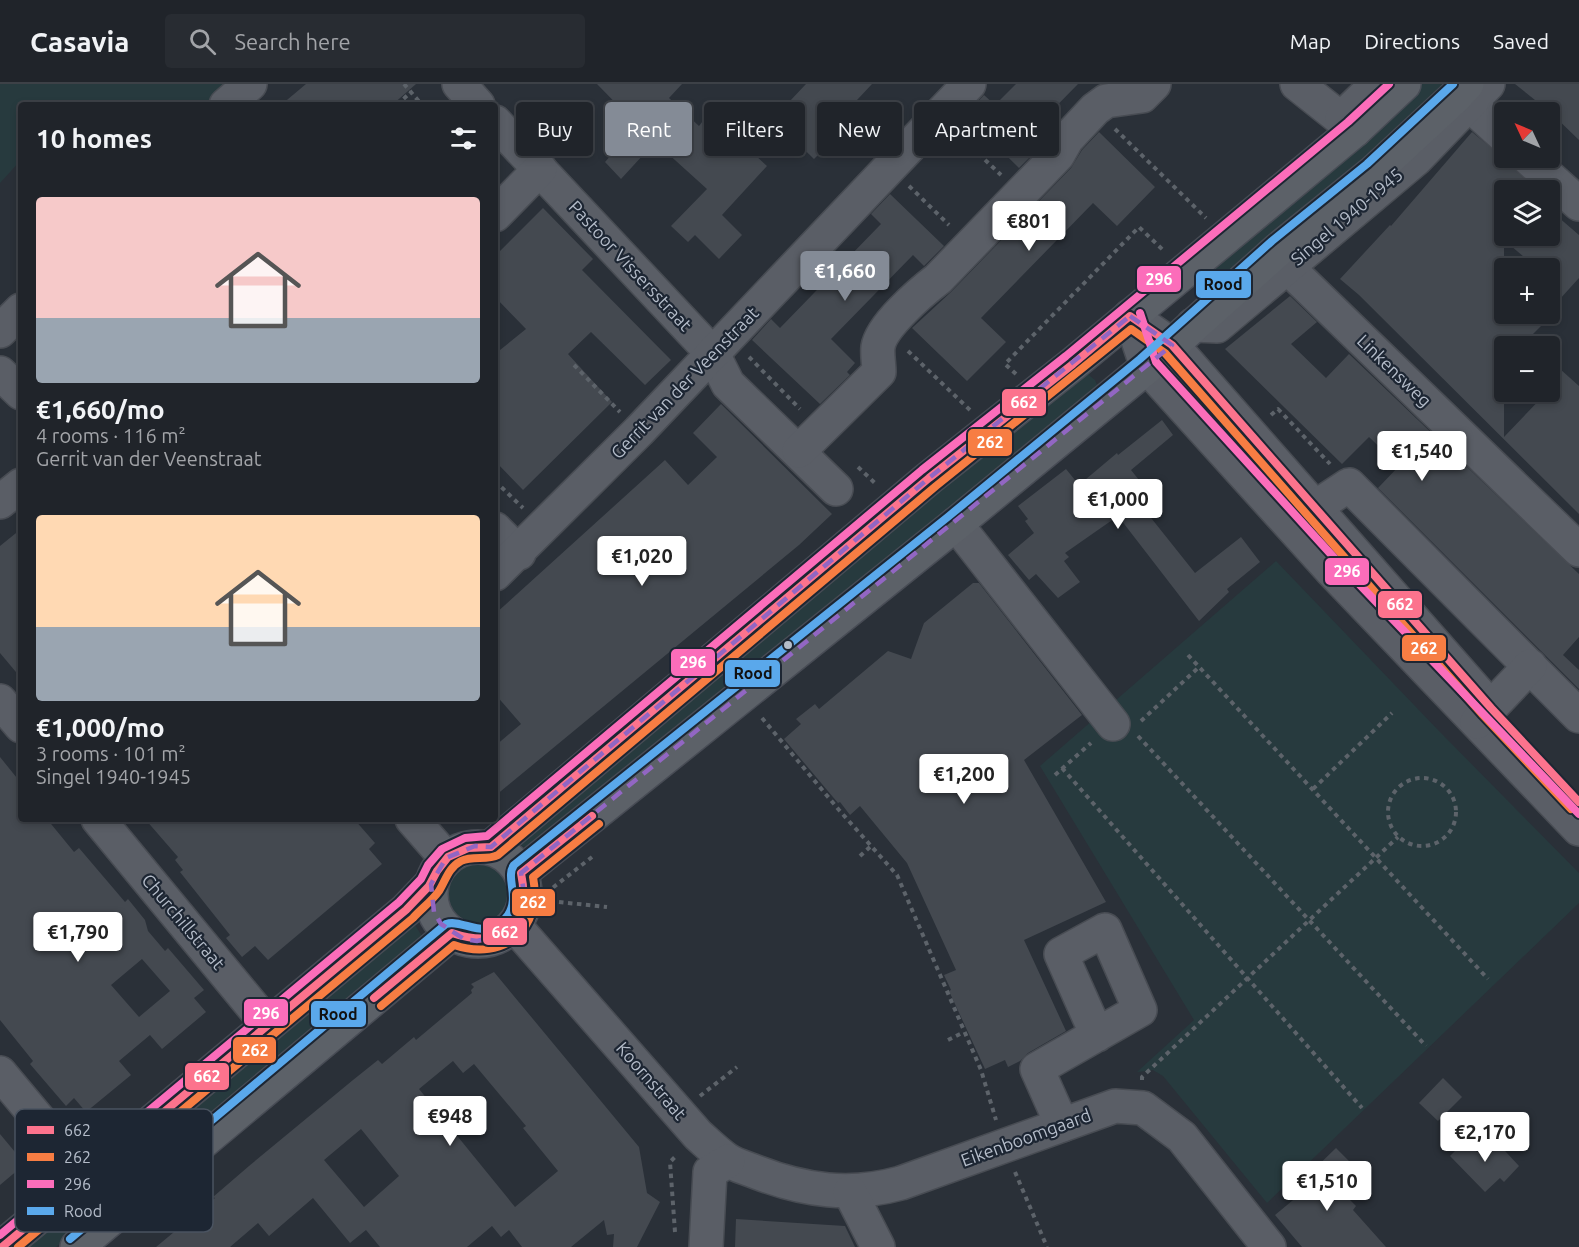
<!DOCTYPE html>
<meta charset="utf-8">
<style>
body{margin:0;font-family:Ubuntu,sans-serif;background:#282c32;color:#f1f3f6;height:100vh;display:flex;flex-direction:column;font-size:22px;white-space:nowrap}
*{box-sizing:border-box;margin:0}
p{font-size:20px;color:#a2a4a8}
.icon{flex:none;width:33px;height:33px;fill:none;stroke:currentColor;stroke-width:2;stroke-linecap:round;stroke-linejoin:round}
.map{position:relative;flex:1;overflow:hidden}
.sheet{position:absolute;left:18px;top:18px;width:480px;height:720px;display:flex;flex-direction:column;background:#20242a;border-radius:6px;box-shadow:0 3px 9px #0003,0 0 0 2px #3d4147}
.sheet>*{flex:none}
.top-card{position:absolute;left:516px;top:18px;width:570px;height:54px;display:flex;gap:12px}
.needle{width:39px;rotate:314deg}
.controls{position:absolute;left:1494px;top:18px;display:grid;gap:12px}
.controls a{display:grid;place-items:center;width:66px;height:66px;border-radius:6px;background:#20242a;box-shadow:0 3px 9px #0003,0 0 0 2px #3d4147;font-size:30px}
.price{position:absolute;translate:-50% -51px;padding:0 14px;border-radius:6px;background:#fff;color:#222;font-size:20px;line-height:39px;filter:drop-shadow(0 2px 3px #0008)}
.price::after{content:'';position:absolute;left:50%;top:36px;width:18px;height:14px;margin-left:-9px;background:inherit;clip-path:polygon(0 0,100% 0,50% 100%)}
.price.selected{background:#848b96;color:#fff}
ul{padding:0;list-style:none}
li{display:grid;align-content:center;gap:12px;height:318px;padding:0 18px}
li span{display:grid;place-items:center;height:186px;border-radius:6px;color:#555}
li>.icon{margin-inline-start:auto}
span .icon{width:108px;height:108px;fill:#fffc;stroke-width:1}
li b{font-size:26px}
h2{display:flex;justify-content:space-between;align-items:center;height:72px;padding:0 18px;font-size:26px}
.tag{padding:0 21px;border-radius:6px;background:#20242a;box-shadow:0 3px 9px #0003,0 0 0 2px #3d4147;font-size:21px;line-height:54px}
.tag.selected{background:#848b96;color:#fff}
header{display:flex;align-items:center;gap:36px;box-sizing:border-box;height:84px;padding:0 30px;background:#20242a;border-bottom:2px solid #3d4147}
header strong{font-size:28px}
nav{display:flex;gap:33px;margin-inline-start:auto;font-size:21px}
.search{width:420px;height:54px;background:#282c32;display:flex;align-items:center;gap:15px;box-sizing:border-box;padding:0 21px;border-radius:6px;color:#a2a4a8;font-size:22px}
.map>svg:first-child{display:block}
</style>
<header>
<strong>Casavia</strong>
<div class="search"><svg class="icon" aria-label="search" viewBox="0 0 24 24"><circle cx="10" cy="10" r="6"/><path d="M15 15l6 6"/></svg>Search here</div>
<nav><a>Map</a><a>Directions</a><a>Saved</a></nav>
</header>
<div class="map">
<svg width="1579" height="1163" viewBox="0 0 1579 1163">
<rect width="100%" height="100%" fill="#2a3038"/>
<g fill="#273a3e">
<polygon points="0,0 234,0 213,21 21,21 21,76 0,99"/>
<polygon points="1417,0 1456,0 1205,216 1194,203 1195,200"/>
<polygon points="1085,288 1095,296 1099,306 535,769 512,756 644,645"/>
<polygon points="1276,477 1438,646 1579,789 1579,819 1267,1119 1163,992 1153,986 1137,988 1194,936 1040,682"/>
<circle cx="478" cy="809" r="30"/>
<polygon points="411,835 424,855 128,1102 116,1100 109,1089"/>
<polygon points="83,1110 92,1120 94,1130 56,1163 19,1163"/>
</g>
<g fill="#444950" fill-rule="evenodd">
<polygon points="306,0 416,0 392,21 281,21"/>
<polygon points="597,0 682,0 669,14 699,42 709,29 767,82 722,131 742,151 719,175 695,151 688,158 671,142 707,105 655,58 621,95 605,78 637,41"/>
<polygon points="806,0 872,0 828,47 835,54 814,75 773,35"/>
<polygon points="1016,0 1078,0 1027,52 1039,64 1019,84 965,31 984,11 995,21"/>
<polygon points="1515,0 1579,0 1579,56 1550,28"/>
<polygon points="1099,48 1155,103 1117,142 1093,119 981,234 1006,258 967,297 912,244 951,208 1071,84 1082,66"/>
<polygon points="1472,48 1500,71 1536,106 1504,106 1504,152 1550,152 1550,126 1579,151 1579,194 1550,226 1550,184 1537,184 1504,156 1504,230 1531,230 1542,241 1521,262 1504,262 1504,353 1547,308 1550,308 1550,276 1579,302 1579,430 1359,211 1340,195 1390,141 1391,142"/>
<polygon points="890,110 944,162 924,182 913,171 831,255 855,279 847,288 850,291 820,320 752,256 771,235 780,244 881,140 871,130"/>
<polygon points="543,124 593,175 582,186 671,276 645,301 591,248 568,270 612,318 523,406 495,377 495,270 526,245 495,213 495,172"/>
<polygon points="1290,212 1317,238 1291,260 1326,294 1349,270 1579,490 1579,553 1563,571 1579,586 1579,605 1378,404 1399,382 1369,353 1342,380 1225,265"/>
<polygon points="721,320 832,430 799,461 495,712 495,662 521,640 495,610 495,530 665,376 688,401 717,373 693,349"/>
<polygon points="1162,336 1173,351 1131,386 1139,396 1128,405 1195,489 1241,453 1260,478 1227,505 1229,508 1199,537 1118,432 1065,469 1069,473 1064,477 1080,498 1058,514 1036,490 1029,496 1008,471 1034,449 1025,437 1028,435 1018,422 1066,385 1079,401 1117,369 1118,371"/>
<polygon points="21,445 21,594 0,569 0,462"/>
<polygon points="973,499 979,499 1082,631 1024,676 1106,818 1024,856 1066,947 1028,969 1020,977 1008,983 1005,976 985,985 949,907 951,906 944,891 956,886 907,779 860,722 850,731 840,718 838,719 784,655 801,640 796,635 815,620 819,625 888,567 911,575 924,539"/>
<path d="M 0,673 L 21,699 L 21,735 L 47,735 L 74,768 L 79,764 L 125,818 L 128,815 L 145,836 L 148,847 L 165,867 L 168,864 L 204,906 L 194,914 L 206,928 L 162,965 L 150,951 L 119,977 L 131,991 L 86,1028 L 74,1014 L 66,1022 L 30,980 L 33,977 L 0,936 ZM 142,875 L 170,907 L 139,933 L 111,901 Z"/>
<polygon points="145,735 354,735 375,759 369,765 382,780 268,876 255,862 242,873 226,854 230,851 180,788 183,786 175,776 178,773"/>
<path d="M 494,888 L 639,1063 L 647,1109 L 660,1118 L 637,1163 L 613,1163 L 614,1150 L 607,1151 L 604,1136 L 571,1163 L 522,1163 L 509,1146 L 501,1153 L 492,1142 L 467,1163 L 380,1163 L 366,1146 L 350,1159 L 313,1114 L 269,1152 L 258,1139 L 230,1163 L 156,1163 L 215,1114 L 213,1113 L 249,1082 L 353,996 L 378,976 L 382,980 L 414,953 L 416,956 L 472,909 L 471,906 L 474,903 L 471,900 ZM 453,977 L 463,989 L 474,980 L 526,1042 L 523,1044 L 558,1087 L 515,1123 L 419,1005 ZM 361,1045 L 399,1092 L 364,1123 L 324,1076 Z"/>
<polygon points="1443,994 1462,1013 1438,1037 1419,1019"/>
<polygon points="0,1050 25,1080 0,1101"/>
<polygon points="1493,1054 1519,1082 1504,1098 1500,1094 1485,1108 1450,1072 1466,1056 1477,1068"/>
<polygon points="1336,1064 1350,1078 1331,1097 1356,1122 1353,1126 1386,1163 1302,1163 1275,1131 1310,1102 1304,1095"/>
<polygon points="736,1135 845,1142 855,1163 735,1163"/>
</g>
<g fill="none" stroke-linecap="round" stroke-linejoin="round">
<g stroke="#484c53" stroke-width="36">
<g id="minor">
<polyline points="459,0 478,21"/>
<polyline points="1297,0 1355,46"/>
<polyline points="226,21 250,0"/>
<polyline points="1470,21 1504,52"/>
<polyline points="1342,34 1377,0"/>
<polyline points="495,38 713,270 728,300 836,405"/>
<polyline points="1528,74 1579,120"/>
<polyline points="495,131 540,85"/>
<polyline points="1287,183 1579,466"/>
<polyline points="1130,232 1147,283 1330,485 1579,745"/>
<polyline points="1193,241 1217,242 1416,75 1488,0"/>
<polyline points="1149,245 1172,261 1478,609"/>
<polyline points="0,247 21,226"/>
<polyline points="0,289 21,309"/>
<path d="M 799,367 L 879,288 C 879,280 877,271 878,263 C 881,242 921,208 938,195 L 1058,71 L 1067,55 L 1095,25 L 1106,17 L 1142,12 L 1154,0"/>
<polyline points="0,418 21,401"/>
<polyline points="1314,424 1349,401 1579,632"/>
<polyline points="956,440 1113,640"/>
<polyline points="495,445 519,469"/>
<polyline points="495,490 639,347 969,0"/>
<polyline points="0,617 21,642"/>
<polyline points="1477,638 1530,582"/>
<polyline points="98,735 268,941"/>
<polyline points="412,735 446,774"/>
<path d="M 514,841 L 698,1051 C 707,1059 716,1068 726,1075 C 734,1081 746,1084 756,1088 C 805,1107 850,1113 901,1099 L 1115,1022 L 1143,1024 L 1182,1053 L 1269,1163"/>
<polyline points="0,989 86,1092"/>
<polyline points="1062,1041 1037,985 1140,926 1105,846 1061,870 1097,951"/>
<polyline points="850,1108 878,1163"/>
<polyline points="706,1163 710,1088 728,1077"/>
</g>
</g>
<g stroke="#484c55" stroke-width="36">
<g id="major">
<circle cx="478" cy="810" r="47"/>
<polyline points="491,763 929,394 1073,280 1355,46 1404,0"/>
<polyline points="521,789 956,440 1147,283 1279,165 1374,88 1454,14 1467,0"/>
<polyline points="2,1163 406,826 431,800"/>
<polyline points="77,1163 452,849"/>
</g>
</g>
<g stroke="#5d636a" stroke-width="4" stroke-dasharray="4.5 4.5" stroke-linecap="butt">
<polyline points="404,0 422,21"/>
<polyline points="397,21 411,8"/>
<polyline points="1115,45 1206,134"/>
<polyline points="959,51 1001,91"/>
<polyline points="909,102 949,141"/>
<polyline points="495,251 498,254"/>
<polyline points="908,267 970,326"/>
<polyline points="749,273 800,325"/>
<polyline points="574,281 620,328"/>
<polyline points="1016,290 1005,280 1139,143 1164,167"/>
<polyline points="1271,331 1278,325 1330,380"/>
<polyline points="858,383 877,401"/>
<polyline points="495,397 523,424"/>
<polyline points="1188,571 1488,895"/>
<polyline points="762,634 839,726 897,791 981,986 996,1036"/>
<polyline points="1141,637 1199,583"/>
<polyline points="1138,652 1426,962"/>
<polyline points="1062,684 1362,1024"/>
<polyline points="1055,691 1091,659"/>
<circle cx="1422" cy="728" r="34"/>
<polyline points="1313,705 1392,629"/>
<polyline points="860,772 871,762"/>
<polyline points="546,809 592,773"/>
<polyline points="559,818 607,823"/>
<polyline points="548,831 550,807"/>
<polyline points="948,956 964,948"/>
<polyline points="1142,996 1142,993 1398,753"/>
<polyline points="700,1012 737,983"/>
<polyline points="1015,1088 1047,1163"/>
<polyline points="675,1148 670,1078 677,1071"/>
</g>
<use href="#minor" stroke="#5a5e66" stroke-width="33"/>
<use href="#major" stroke="#5c6168" stroke-width="33"/>
<g stroke="#1d2633" stroke-width="12">
<g id="bus-1">
<path d="M 374,914 L 452,849 C 502,866 532,842 521,789 L 592,732"/>
<polyline points="2,1163 406,826 429,802 437,787 448,773 468,764 491,763 929,394 1073,280 1130,232 1172,261 1491,624 1579,718"/>
</g>
</g>
<g stroke="#1d2633" stroke-width="12">
<g id="bus-2">
<path d="M 381,922 L 454,861 C 504,878 543,845 533,793 L 599,740"/>
<path d="M 18,1163 L 413,834 C 421,825 432,817 439,807 C 446,796 448,784 461,777 C 473,771 487,777 498,771 L 936,402 L 1131,245 L 1165,269 L 1483,631 L 1571,725"/>
</g>
</g>
<g stroke="#1d2633" stroke-width="12">
<g id="bus-3">
<polyline points="1140,229 1156,278 1338,478 1579,730"/>
<polyline points="0,1151 399,818 421,795 428,781 442,765 465,754 487,752 922,386 1066,272 1348,38 1389,0"/>
</g>
</g>
<g stroke="#1d2633" stroke-width="12">
<path id="bus-4" d="M 70,1155 L 446,840 C 464,834 487,860 508,831 C 520,813 505,793 514,781 L 949,432 L 1140,275 L 1272,157 L 1367,80 L 1453,0"/>
</g>
<use href="#bus-1" stroke="#fc738d" stroke-width="8"/>
<use href="#bus-2" stroke="#f77d43" stroke-width="8"/>
<use href="#bus-3" stroke="#fb6dba" stroke-width="8"/>
<use href="#bus-4" stroke="#5aa8eb" stroke-width="8"/>
</g>
<path fill="none" stroke="#9266c3" stroke-width="4.5" stroke-dasharray="12 8" stroke-linejoin="round" d="M 1130,232 L 1172,261 L 521,789 L 525,816 L 514,841 L 504,850 L 477,857 L 464,855 L 441,840 L 434,828 L 431,800 L 446,774 L 475,762 L 491,763 L 929,394 Z"/>
<circle fill="#b4bcc9" stroke="#1d2633" stroke-width="2" cx="788" cy="561" r="5"/>
<g text-anchor="middle" stroke-width="4.5" stroke-linejoin="round" paint-order="stroke">
<g font-size="18" fill="#b4bcc9" stroke="#1d2633">
<text transform="translate(1347 133) rotate(-40)" y="6">Singel 1940-1945</text>
<text transform="translate(630 182) rotate(47)" y="6">Pastoor Vissersstraat</text>
<text transform="translate(1394 287) rotate(44)" y="6">Linkensweg</text>
<text transform="translate(685 299) rotate(-46)" y="6">Gerrit van der Veenstraat</text>
<text transform="translate(183 838) rotate(50)" y="6">Churchillstraat</text>
<text transform="translate(651 997) rotate(49)" y="6">Koornstraat</text>
<text transform="translate(1026 1054) rotate(-20)" y="6">Eikenboomgaard</text>
</g>
</g>
<rect x="15" y="1025" width="198" height="123" rx="9" fill="#1d2633" stroke="#4a5360" stroke-width="1.5"/>
<rect x="27" y="1042" width="27" height="8" fill="#fc738d"/>
<rect x="27" y="1069" width="27" height="8" fill="#f77d43"/>
<rect x="27" y="1096" width="27" height="8" fill="#fb6dba"/>
<rect x="27" y="1123" width="27" height="8" fill="#5aa8eb"/>
<g font-size="16" fill="#b4bcc9">
<text x="64" y="1052">662</text>
<text x="64" y="1079">262</text>
<text x="64" y="1106">296</text>
<text x="64" y="1133">Rood</text>
</g>
<g stroke="#1d2633" stroke-width="2">
<rect x="1136" y="181" width="46" height="28" rx="6" fill="#fb6dba"/>
<rect x="1195" y="186" width="57" height="29" rx="6" fill="#5aa8eb"/>
<rect x="1001" y="304" width="46" height="29" rx="6" fill="#fc738d"/>
<rect x="967" y="344" width="46" height="29" rx="6" fill="#f77d43"/>
<rect x="1324" y="473" width="46" height="29" rx="6" fill="#fb6dba"/>
<rect x="1377" y="506" width="46" height="29" rx="6" fill="#fc738d"/>
<rect x="1401" y="550" width="46" height="28" rx="6" fill="#f77d43"/>
<rect x="670" y="564" width="46" height="29" rx="6" fill="#fb6dba"/>
<rect x="724" y="575" width="57" height="29" rx="6" fill="#5aa8eb"/>
<rect x="511" y="804" width="45" height="29" rx="6" fill="#f77d43"/>
<rect x="482" y="833" width="46" height="29" rx="6" fill="#fc738d"/>
<rect x="243" y="914" width="46" height="29" rx="6" fill="#fb6dba"/>
<rect x="310" y="916" width="57" height="28" rx="6" fill="#5aa8eb"/>
<rect x="232" y="952" width="45" height="28" rx="6" fill="#f77d43"/>
<rect x="184" y="978" width="46" height="29" rx="6" fill="#fc738d"/>
</g>
<g font-size="16" text-anchor="middle" font-weight="bold" fill="#fff">
<text x="1159" y="201">296</text>
<text x="1024" y="324">662</text>
<text x="990" y="364">262</text>
<text x="1347" y="493">296</text>
<text x="1400" y="526">662</text>
<text x="1424" y="570">262</text>
<text x="693" y="584">296</text>
<text x="533" y="824">262</text>
<text x="505" y="854">662</text>
<text x="266" y="935">296</text>
<text x="255" y="972">262</text>
<text x="207" y="998">662</text>
</g>
<g font-size="16" text-anchor="middle" font-weight="bold" fill="#111">
<text x="1223" y="206">Rood</text>
<text x="753" y="595">Rood</text>
<text x="338" y="936">Rood</text>
</g>
</svg>
<div class="controls">
<a><svg class="needle" viewBox="-14 -14 28 28"><path d="M0-13l5 13h-10z" fill="#e53935"/><path d="M0 13l5-13h-10z" fill="#a2a4a8"/></svg></a>
<a><svg class="icon" aria-label="layers" viewBox="0 0 24 24"><path d="M12 4l9 5-9 5-9-5zM3 14l9 5 9-5"/></svg></a>
<a>+</a>
<a>−</a>
</div>
<b class="price" style="left:1029px;top:168px">€801</b>
<b class="price selected" style="left:845px;top:218px">€1,660</b>
<b class="price" style="left:1422px;top:398px">€1,540</b>
<b class="price" style="left:1118px;top:446px">€1,000</b>
<b class="price" style="left:642px;top:503px">€1,020</b>
<b class="price" style="left:964px;top:721px">€1,200</b>
<b class="price" style="left:78px;top:879px">€1,790</b>
<b class="price" style="left:450px;top:1063px">€948</b>
<b class="price" style="left:1485px;top:1079px">€2,170</b>
<b class="price" style="left:1327px;top:1128px">€1,510</b>
<div class="top-card">
<a class="tag">Buy</a>
<a class="tag selected">Rent</a>
<a class="tag">Filters</a>
<a class="tag">New</a>
<a class="tag">Apartment</a>
</div>
<section class="sheet">
<h2>10 homes<svg class="icon" aria-label="filters" viewBox="0 0 24 24"><path d="M4 7h16M4 17h16"/><circle cx="9" cy="7" r="2"/><circle cx="15" cy="17" r="2"/></svg></h2>
<ul>
<li><span style="background:linear-gradient(#f6c9c9 65%,#9aa5b1 0)"><svg class="icon" aria-label="home" viewBox="0 0 24 24"><path d="M3 11l9-7 9 7M6 9v11h12V9"/></svg></span><div><b>€1,660/mo</b><p>4 rooms · 116 m²</p><p>Gerrit van der Veenstraat</p></div></li>
<li><span style="background:linear-gradient(#ffd9b3 60%,#9aa5b1 0)"><svg class="icon" aria-label="home" viewBox="0 0 24 24"><path d="M3 11l9-7 9 7M6 9v11h12V9"/></svg></span><div><b>€1,000/mo</b><p>3 rooms · 101 m²</p><p>Singel 1940-1945</p></div></li>
</ul>
</section>
</div>
